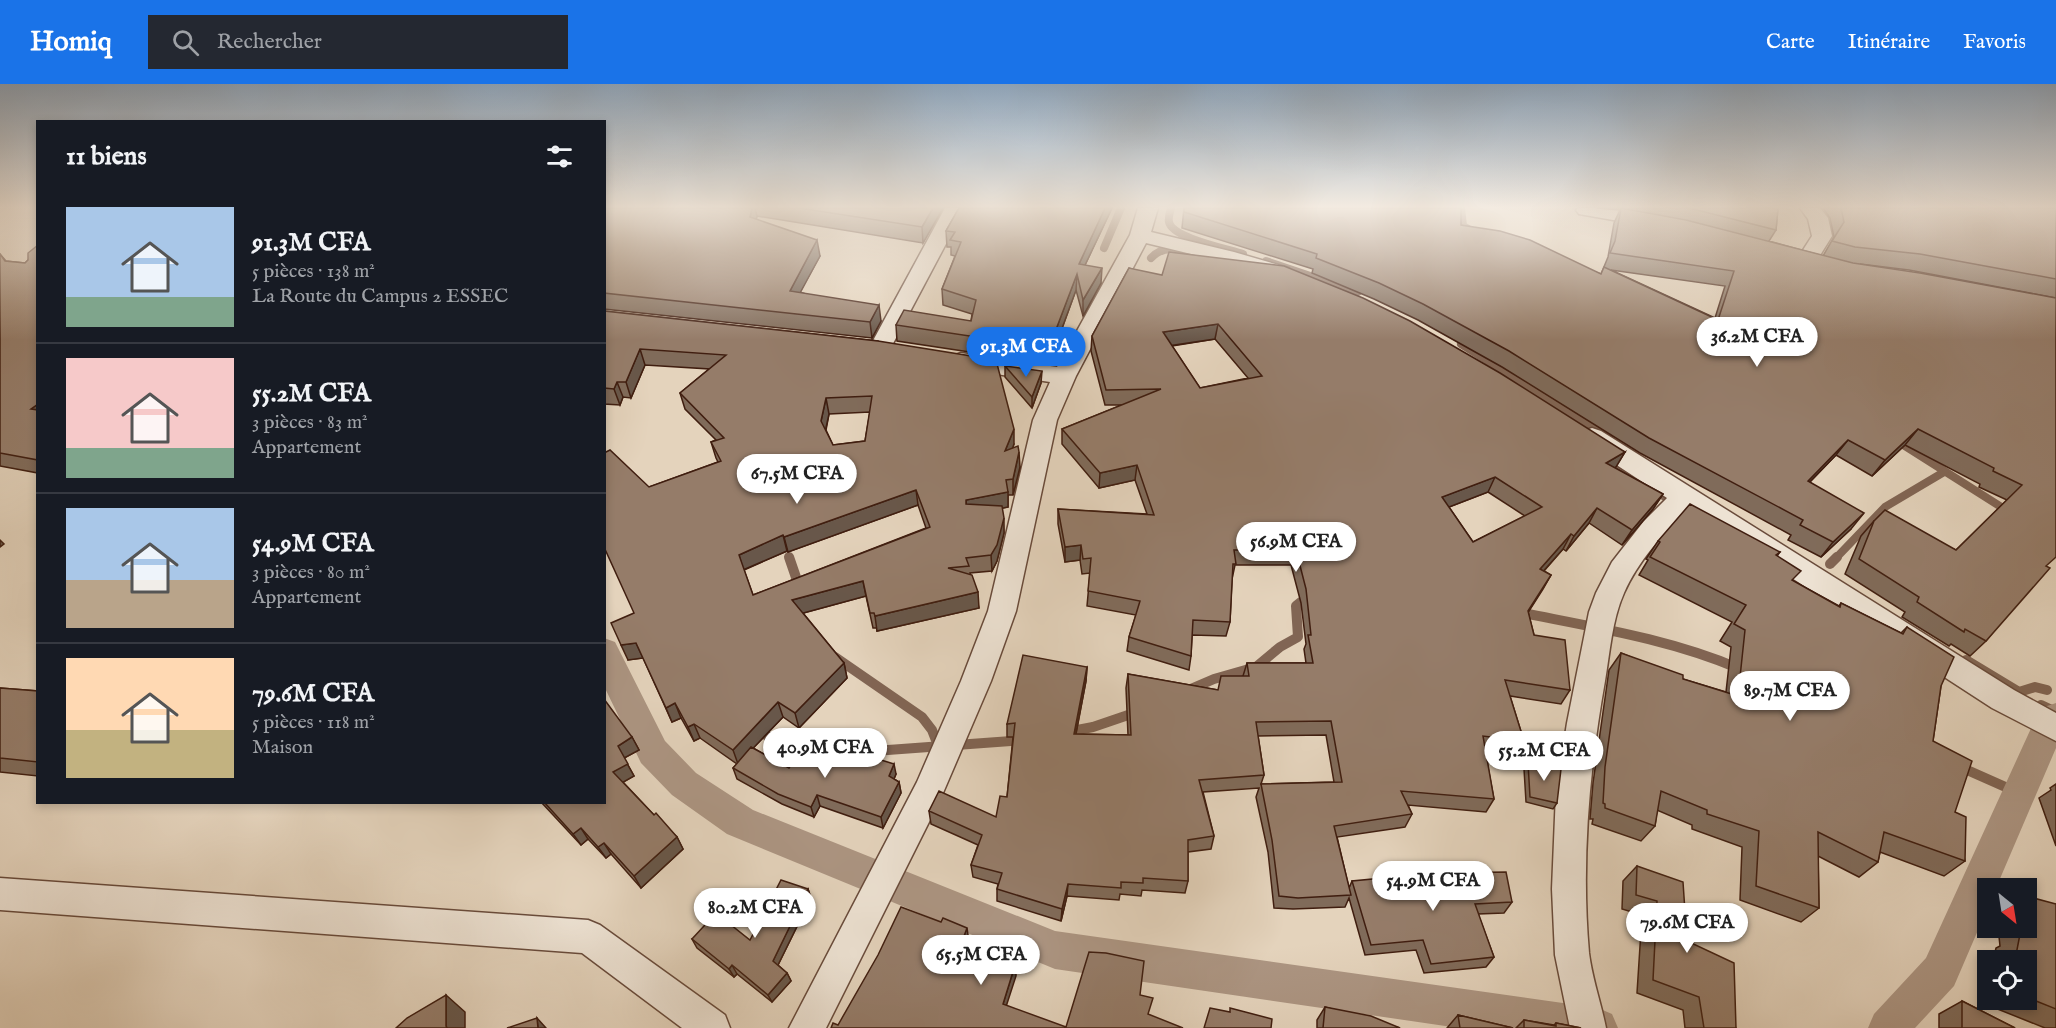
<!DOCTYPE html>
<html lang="fr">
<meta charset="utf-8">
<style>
body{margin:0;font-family:"IM FELL English",serif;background:#242831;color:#f1f3f6;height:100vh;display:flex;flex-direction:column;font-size:22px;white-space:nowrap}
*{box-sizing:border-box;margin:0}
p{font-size:20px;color:#9ea1a6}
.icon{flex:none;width:33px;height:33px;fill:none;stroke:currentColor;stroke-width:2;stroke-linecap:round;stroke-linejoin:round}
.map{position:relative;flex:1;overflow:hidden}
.side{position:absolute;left:36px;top:36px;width:570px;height:684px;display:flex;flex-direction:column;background:#171b24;border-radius:0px;box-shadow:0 3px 9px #0003}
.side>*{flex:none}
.needle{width:39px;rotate:150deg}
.fabs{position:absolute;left:1977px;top:794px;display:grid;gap:12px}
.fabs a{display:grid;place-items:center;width:60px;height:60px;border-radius:0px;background:#171b24;box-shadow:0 3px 9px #0003;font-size:30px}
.price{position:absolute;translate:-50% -51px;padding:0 14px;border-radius:21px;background:#fff;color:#222;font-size:20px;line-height:39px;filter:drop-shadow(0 2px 3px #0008)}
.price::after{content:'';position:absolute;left:50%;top:36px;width:18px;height:14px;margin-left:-9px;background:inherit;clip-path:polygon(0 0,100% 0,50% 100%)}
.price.current{background:#1a73e8;color:#fff}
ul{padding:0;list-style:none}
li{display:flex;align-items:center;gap:18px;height:150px;padding:0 30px}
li+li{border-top:2px solid #363941}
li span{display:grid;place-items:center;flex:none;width:168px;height:120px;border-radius:0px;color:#555}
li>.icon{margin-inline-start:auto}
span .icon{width:72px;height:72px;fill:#fffc;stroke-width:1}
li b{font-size:26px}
h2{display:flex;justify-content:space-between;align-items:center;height:72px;padding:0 30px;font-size:26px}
header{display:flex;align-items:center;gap:36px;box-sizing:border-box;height:84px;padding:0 30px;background:#1a73e8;color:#fff}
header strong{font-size:28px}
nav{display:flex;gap:33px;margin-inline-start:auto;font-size:21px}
.search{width:420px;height:54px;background:#242831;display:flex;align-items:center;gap:15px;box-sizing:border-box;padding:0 21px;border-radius:0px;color:#9ea1a6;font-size:22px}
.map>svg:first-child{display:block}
</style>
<header>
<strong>Homiq</strong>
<div class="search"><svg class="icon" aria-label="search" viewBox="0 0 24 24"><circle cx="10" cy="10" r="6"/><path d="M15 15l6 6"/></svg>Rechercher</div>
<nav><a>Carte</a><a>Itinéraire</a><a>Favoris</a></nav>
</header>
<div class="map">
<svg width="2056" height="944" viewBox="0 0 2056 944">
<rect width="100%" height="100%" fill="#e4d3bc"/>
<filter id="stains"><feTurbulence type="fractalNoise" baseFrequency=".00333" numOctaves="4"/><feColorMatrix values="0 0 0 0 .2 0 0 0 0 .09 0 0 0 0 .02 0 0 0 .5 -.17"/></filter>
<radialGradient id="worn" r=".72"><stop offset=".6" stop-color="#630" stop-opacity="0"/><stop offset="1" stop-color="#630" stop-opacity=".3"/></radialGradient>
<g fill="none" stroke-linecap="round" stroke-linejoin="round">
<g stroke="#816554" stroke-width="8">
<path d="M 1171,124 C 1170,128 1168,134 1169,138 C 1172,154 1228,165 1243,170"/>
<polyline points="1461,124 1463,142 1473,148"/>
<polyline points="1104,164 1121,124"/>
<path d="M 1151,174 C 1167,157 1188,168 1206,175"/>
<polyline points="1266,177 1358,208"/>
<polyline points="1461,260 1609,353"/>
<polyline points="1894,355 2009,428"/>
<polyline points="1608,376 1677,421"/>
<polyline points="1836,474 1885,423 1944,388"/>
</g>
<g stroke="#816554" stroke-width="10">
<polyline points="789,473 800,505"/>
<polyline points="1830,480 1837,473"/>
<polyline points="1793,495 1821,513"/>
<path d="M 1518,528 C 1592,543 1670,555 1740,585"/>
<polyline points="835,573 922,633 932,646 939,664"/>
<polyline points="1966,576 2019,608 2035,603 2047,606"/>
<polyline points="1186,607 1214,595 1256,583 1280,563 1298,553 1296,522 1301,518 1311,519"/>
<polyline points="2041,621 2056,628"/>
<polyline points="758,642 770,655 782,660 833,670 1024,656"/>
<polyline points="1067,648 1093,643 1137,628"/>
<polyline points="2041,650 2056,657"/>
<polyline points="1958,682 2019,709"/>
</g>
<g fill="#ac9582" fill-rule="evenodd">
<polygon points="604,554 615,558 665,657 696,689 753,726 1055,847 1598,924 1612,930 1618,944 1459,944 1055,885 727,750 672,711 641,679 604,602"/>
<polygon points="2056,619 2056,664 1996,804 1988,804 1988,823 1954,902 1915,944 1868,944 1874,930 1926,874 2033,640 2044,623"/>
</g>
<g stroke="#694b3b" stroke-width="3">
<g id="minor">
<polygon points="945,124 965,124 888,269 880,271 872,269 869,264"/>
<polygon points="1138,124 1158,124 1151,148 1234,168 1289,184 1292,189 1289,194 1281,195 1220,177 1146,159 1076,292 1057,336 1016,527 991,597 940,716 826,944 789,944 917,698 961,597 988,527 1033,336 1050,298 961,285 953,282 949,277 953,272 961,269 1057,283 1130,151"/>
<polygon points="1578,124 1609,124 1653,131 1660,133 1663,137 1660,141 1653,143 1579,130 1576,126"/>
<polygon points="1800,124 1820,124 1828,134 1832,152 1814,181 1807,183 1800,181 1796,177 1812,152 1808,135"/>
<path d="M 1592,344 L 1601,347 L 2014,606 L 2056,629 L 2056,657 L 1992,624 L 1687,426 C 1663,450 1638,477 1624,509 C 1612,536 1610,568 1605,597 C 1589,687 1581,778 1589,869 C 1592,894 1601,919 1606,944 L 1570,944 L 1555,871 L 1552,805 L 1556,709 L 1567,639 L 1589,528 L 1596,509 L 1612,478 L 1644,437 L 1667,414 L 1583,359 L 1580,353 L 1583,347 Z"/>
<polygon points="0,794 588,836 600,841 725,931 730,944 682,944 582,869 0,826"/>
</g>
</g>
<use href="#minor" fill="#ede2d3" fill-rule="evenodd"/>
</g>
<g fill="#806b5a" stroke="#401e10" stroke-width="1.5" fill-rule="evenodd">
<polygon points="604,124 943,124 923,159 757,132 756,135 820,172 800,208 881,237 872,254 604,225"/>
<polygon points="959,124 1112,124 1085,181 1101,199 1083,232 1076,206 1049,280 897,257 896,241 971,237 972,230 943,221 942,205 955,172 951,171 951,163 947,163 946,147"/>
<path d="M 1184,124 L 1461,141 L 1601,190 L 1608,173 L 1614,139 L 1620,126 L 1597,124 L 1778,124 L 1776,146 L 1769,157 L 1823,172 L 1834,153 L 1830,134 L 1823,124 L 2056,124 L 2056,214 L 1909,186 L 1860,180 L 2056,214 L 2046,482 L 1986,557 L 1970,572 L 1951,560 L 1949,562 L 1902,533 L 1905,528 L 1845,490 L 1861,452 L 1874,437 L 1956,466 L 2007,416 L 1979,403 L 1980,400 L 1905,361 L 1872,392 L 1836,371 L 1810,398 L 1851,445 L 1821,473 L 1788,456 L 1791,451 L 1640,369 L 1502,283 L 1418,236 L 1374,215 L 1312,189 L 1313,185 L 1182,144 ZM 1611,186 L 1725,202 L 1715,234 Z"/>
<polygon points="38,161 38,389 0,382 0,170 6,177 25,179 28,176"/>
<path d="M 1129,184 L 1625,368 L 1615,384 L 1663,410 L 1653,425 L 1622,461 L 1589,439 L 1566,467 L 1563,465 L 1544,487 L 1551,491 L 1528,528 L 1534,551 L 1570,606 L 1561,620 L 1510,612 L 1524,657 L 1515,670 L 1485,667 L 1494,715 L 1486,728 L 1408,721 L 1412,730 L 1405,743 L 1337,753 L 1349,804 L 1352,797 L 1512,818 L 1504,829 L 1478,830 L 1494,873 L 1486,883 L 1424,889 L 1416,866 L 1365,871 L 1349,814 L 1345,823 L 1293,825 L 1274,824 L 1268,768 L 1256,713 L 1259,704 L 1203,708 L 1214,752 L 1211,765 L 1188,768 L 1188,797 L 1185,809 L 1142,806 L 1141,812 L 1120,810 L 1119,816 L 1067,812 L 1061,837 L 997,817 L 997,805 L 998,800 L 973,793 L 971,781 L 978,761 L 931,740 L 929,727 L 996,733 L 1007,713 L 1013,653 L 1007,653 L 1007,640 L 1087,583 L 1086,597 L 1076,650 L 1128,651 L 1126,604 L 1128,590 L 1218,606 L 1243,592 L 1247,579 L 1306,579 L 1304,565 L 1306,560 L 1301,519 L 1291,481 L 1235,481 L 1232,495 L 1230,538 L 1226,552 L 1192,551 L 1191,572 L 1189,586 L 1127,567 L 1129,553 L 1136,531 L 1087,522 L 1090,489 L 1082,490 L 1080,476 L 1065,478 L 1058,440 L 1058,425 L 1147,430 L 1135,396 L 1099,404 L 1062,360 L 1062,345 L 1122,321 L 1105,321 L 1091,267 L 1092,252 ZM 1215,255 L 1248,294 L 1200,304 L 1172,262 ZM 1488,408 L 1525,432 L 1473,458 L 1449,423 ZM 1326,651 L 1334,698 L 1261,700 L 1264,691 L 1258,652 Z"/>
<path d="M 604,227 L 878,257 L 1014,360 L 1012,364 L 1020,383 L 1013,411 L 1008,411 L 1008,423 L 1002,424 L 1004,449 L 997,477 L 992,487 L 970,489 L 979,524 L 877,547 L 877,544 L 873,544 L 866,512 L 803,529 L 844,579 L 847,594 L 799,644 L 783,633 L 753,664 L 789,684 L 848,681 L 896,690 L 894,695 L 899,698 L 901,709 L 883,744 L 820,722 L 814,733 L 782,720 L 737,695 L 733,684 L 737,680 L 700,654 L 694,657 L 681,634 L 672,638 L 643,574 L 628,576 L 649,403 L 718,378 L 716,374 L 711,358 L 716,356 L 685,325 L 680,309 L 709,285 L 645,281 L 631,314 L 623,313 L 620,321 L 604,320 ZM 870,328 L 865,357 L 833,361 L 826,346 L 829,330 ZM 918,421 L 926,444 L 753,511 L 744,486 L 787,467 L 788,468 Z"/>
<polygon points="1005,282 1041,299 1032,324 1005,293"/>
<polygon points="1658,457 1780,468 1777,472 1793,497 1839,522 1841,519 1901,549 1907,543 1941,602 1933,657 1955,728 1965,777 1944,792 1880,768 1878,778 1859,793 1818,772 1819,824 1801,838 1740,816 1742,763 1692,745 1692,741 1657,726 1655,742 1641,757 1592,740 1593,735 1590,735 1593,699 1609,586 1621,569 1683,595 1726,608 1731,563 1720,557 1732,538 1639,491 1648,476 1646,475"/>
<polygon points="0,604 38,607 38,692 0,688"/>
<polygon points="632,653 639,666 624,674 634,692 623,698 654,731 677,753 683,765 641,804 611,770 606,774 588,755 581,761 541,718 604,718"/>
<polygon points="1528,679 1557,719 1553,725 1526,718 1524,685"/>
<polygon points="2056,700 2056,762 2039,714 2051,706 2050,704"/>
<polygon points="1637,782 1687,857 1736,944 1685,944 1683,926 1637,909 1642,831 1622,825 1623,797"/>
<polygon points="808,805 811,814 778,881 787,889 791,897 772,918 737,890 734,893 697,864 692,855 750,856"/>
<polygon points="2056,820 2056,944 2045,944 1985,920 1988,907 1988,915 2026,915 2026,876 1993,876 1996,864 2000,862 1998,843 2026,843"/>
<polygon points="1962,917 2015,944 1939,944 1939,930"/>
<polygon points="1325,923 1400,944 1317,944 1317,936"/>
<polygon points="1458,931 1513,944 1447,944"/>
<polygon points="1524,936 1554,941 1556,939 1581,944 1516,944"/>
</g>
<g fill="#68574a" stroke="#401e10" stroke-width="1.5">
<polygon points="752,124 755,124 757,132 753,149 750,133"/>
<polygon points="933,124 943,124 923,159 922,143"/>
<polygon points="1105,124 1112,124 1078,196 1079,180"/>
<polygon points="817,156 820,172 793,222 790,207"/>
<polygon points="1102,184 1101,199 1083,232 1083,216"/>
<polygon points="1077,190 1076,206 1049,280 1049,264"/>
<polygon points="879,221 881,237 872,254 870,238"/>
<polygon points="1218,240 1215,255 1161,263 1163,248"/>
<polygon points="640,265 645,281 631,314 626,298"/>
<polygon points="1042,287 1041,299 1032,324 1032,313"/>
<polygon points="617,298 623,313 620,321 614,305"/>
<polygon points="826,314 829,330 824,353 821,337"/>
<polygon points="38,320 38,333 31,325"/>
<polygon points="1014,345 1014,360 1006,383 1005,367"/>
<polygon points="1918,345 1905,361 1872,392 1885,376"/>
<polygon points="1848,356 1836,371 1796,412 1808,397"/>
<polygon points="1019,368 1020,383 1013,411 1013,395"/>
<polygon points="1625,368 1616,383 1598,394 1606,379"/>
<polygon points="1137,381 1135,396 1099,404 1100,389"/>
<polygon points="1495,393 1488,408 1436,428 1442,413"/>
<polygon points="916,406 918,421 788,468 784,453"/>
<polygon points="1008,408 1008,423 967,432 966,416"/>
<polygon points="1663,410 1653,425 1622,461 1632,446"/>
<polygon points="1597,424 1589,439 1566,467 1574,452"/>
<polygon points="1864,429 1851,445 1821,473 1833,458"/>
<polygon points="1004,434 1004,449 997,477 992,487 991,471"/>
<polygon points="1571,450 1563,465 1532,500 1540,485"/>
<polygon points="783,451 787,467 743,486 739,471"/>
<polygon points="0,456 4,460 0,463"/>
<polygon points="1081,461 1080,476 1065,478 1065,463"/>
<polygon points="1551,491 1543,505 1520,541 1528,527"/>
<polygon points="863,497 866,512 796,531 792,516"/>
<polygon points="978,508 979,524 877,547 875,532"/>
<polygon points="636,559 643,574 628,576 621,561"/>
<polygon points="844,579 847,594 799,644 795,629"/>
<polygon points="1087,583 1086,597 1073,664 1074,650"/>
<polygon points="778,618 783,633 738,680 733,666"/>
<polygon points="675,619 681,634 672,638 666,624"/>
<polygon points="694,640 700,654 694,657 688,643"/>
<polygon points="632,653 639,666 624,674 634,692 620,700 613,688 618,662"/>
<polygon points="894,680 896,690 891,702 889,692"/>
<polygon points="899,698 901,709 883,744 881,733"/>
<polygon points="817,711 820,722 814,733 811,723"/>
<polygon points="581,744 588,755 581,761 573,750"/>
<polygon points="677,753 683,765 641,804 634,792"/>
<polygon points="604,759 611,770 606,774 598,763"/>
<polygon points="1068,800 1067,812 1061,837 1062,825"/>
<polygon points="808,805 811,814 776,885 773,877"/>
<polygon points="967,844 969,858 962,877 960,863"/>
<polygon points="1016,878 1016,892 1003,932 1003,920"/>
<polygon points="732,881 737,890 734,893 729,885"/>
<polygon points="787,889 791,897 772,918 768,911"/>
<polygon points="446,911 465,928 465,944 447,944 446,942"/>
<polygon points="537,934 546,944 538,944"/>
</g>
<g fill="#957c69" stroke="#401e10" stroke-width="1.5" fill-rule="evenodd">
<polygon points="604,124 752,124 750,133 817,156 790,207 879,221 870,238 604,209"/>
<polygon points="799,124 933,124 922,143"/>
<polygon points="959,124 1105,124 1079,180 1102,184 1083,216 1077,190 1049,264 896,241 904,226 971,237 976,216 942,205 961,158 950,156 955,148 946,147"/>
<polygon points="1184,124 1461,124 1461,141 1500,147 1530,156 1601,190 1604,183 1718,236 1734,187 1610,169 1615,157 1621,124 1686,136 1853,179 1920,189 2056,214 2056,473 2046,482 2050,484 1986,557 1965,545 1964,548 1917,518 1919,513 1859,475 1874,437 1885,426 1956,466 2022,401 1993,387 1994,384 1918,345 1885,376 1848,356 1808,397 1864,429 1833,458 1800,441 1803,436 1649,354 1509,267 1423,220 1379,199 1316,174 1317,170 1184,128"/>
<polygon points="1689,124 1778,124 1776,146"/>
<polygon points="1841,124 2056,124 2056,195 1920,170 1855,163 1832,157 1844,138"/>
<polygon points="38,161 38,320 31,325 38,326 38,376 0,369 0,170 5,177 25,179 28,176 28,169"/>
<path d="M 1169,168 L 1284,182 L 1363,214 L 1410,237 L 1500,289 L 1625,368 L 1606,379 L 1663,410 L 1632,446 L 1597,424 L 1574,452 L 1571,450 L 1540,485 L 1551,491 L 1528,527 L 1534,551 L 1565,556 L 1570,606 L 1505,596 L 1524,657 L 1483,652 L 1494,715 L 1401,707 L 1412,730 L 1334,742 L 1351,811 L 1298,814 L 1279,812 L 1272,756 L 1261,700 L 1342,698 L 1331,637 L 1256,638 L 1264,691 L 1199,696 L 1214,752 L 1188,756 L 1188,797 L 1143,794 L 1143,799 L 1121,798 L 1121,804 L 1068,800 L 1062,825 L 997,805 L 1002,789 L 971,781 L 982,751 L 929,727 L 939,707 L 996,733 L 1000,712 L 1007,713 L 1015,639 L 1007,640 L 1023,571 L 1087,583 L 1074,650 L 1131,651 L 1128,590 L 1218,606 L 1221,592 L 1249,592 L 1247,579 L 1313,579 L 1308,551 L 1311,551 L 1306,505 L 1296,466 L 1234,466 L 1236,480 L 1233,480 L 1230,538 L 1193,536 L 1191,572 L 1129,553 L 1140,517 L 1088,507 L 1091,474 L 1083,475 L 1081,461 L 1065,463 L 1058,425 L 1154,431 L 1137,381 L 1100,389 L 1062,345 L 1161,305 L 1106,306 L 1092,252 L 1129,184 L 1162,191 ZM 1218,240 L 1262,292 L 1200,304 L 1163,248 ZM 1495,393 L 1542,423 L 1473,458 L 1442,413 Z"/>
<path d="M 604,227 L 878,257 L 996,276 L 1014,345 L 1005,367 L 1018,362 L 1019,368 L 1013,395 L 1006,396 L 1008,408 L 966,416 L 966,420 L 1002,422 L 1004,434 L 997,461 L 991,471 L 966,474 L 969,482 L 948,484 L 972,491 L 978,508 L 875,532 L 874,529 L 870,529 L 863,497 L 792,516 L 844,579 L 795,629 L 778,618 L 733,666 L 694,640 L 688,643 L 675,619 L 666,624 L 636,559 L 621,561 L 611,539 L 634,529 L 604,463 L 604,369 L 610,366 L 649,403 L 721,377 L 711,358 L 724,354 L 680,309 L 726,271 L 640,265 L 626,298 L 617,298 L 614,305 L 604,304 ZM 872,312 L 865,357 L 833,361 L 821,337 L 826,314 ZM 916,406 L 930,443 L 753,511 L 739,471 L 783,451 L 784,453 Z"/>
<polygon points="1005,282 1042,287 1032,313"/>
<polygon points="1690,420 1780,468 1776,471 1801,487 1792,496 1840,523 1841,519 1903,550 1907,543 1954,573 1941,602 1933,657 1972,677 1955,728 1966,733 1965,777 1884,748 1878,778 1818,748 1819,824 1756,802 1759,747 1707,730 1707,726 1661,707 1655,742 1605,724 1605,720 1603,719 1605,683 1621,569 1683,591 1683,595 1738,612 1745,546 1734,540 1746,521 1650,473 1660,458 1658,457"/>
<polygon points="0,604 38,607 38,678 0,674"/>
<polygon points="604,615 632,653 618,662 628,680 613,688 654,731 656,729 677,753 634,792 604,759 598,763 581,744 573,750 544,718 604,718"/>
<polygon points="751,663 789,684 802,664 848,681 855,668 894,680 889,692 899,698 881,733 817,711 811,723 778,710 733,684"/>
<polygon points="1528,679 1561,685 1557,719 1530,713"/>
<polygon points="1637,782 1683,798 1687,857 1734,879 1736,944 1704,944 1699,913 1653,896 1657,817 1636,811"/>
<polygon points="1506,788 1512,818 1475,820 1494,873 1431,880 1423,856 1371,861 1352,797 1436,789"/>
<polygon points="781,796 808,805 773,877 787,889 768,911 732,881 729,885 692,855 716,829 750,856"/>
<polygon points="2026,812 2056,820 2056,925 2026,913 2026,876 2015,876 2020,850 2025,852 2024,843 2026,843"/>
<polygon points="901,823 941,838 943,834 967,844 960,863 1016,878 1003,920 1066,943 1089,868 1106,869 1144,877 1140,911 1153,914 1148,930 1183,944 831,944 833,939 838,941 878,871"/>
<polygon points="446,911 446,942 447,944 396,944 407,934"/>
<polygon points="1962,917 2015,944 1962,944"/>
<polygon points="1325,923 1371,932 1400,944 1323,944"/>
<polygon points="1210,924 1230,928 1230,924 1272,935 1271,944 1204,944"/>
<polygon points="1458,931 1513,944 1460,944"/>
<polygon points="537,934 538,944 507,944"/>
<polygon points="1524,936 1556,942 1556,939 1581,944 1524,944"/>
</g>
<linearGradient id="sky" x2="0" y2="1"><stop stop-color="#90a8bf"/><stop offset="0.48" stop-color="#f3ebe1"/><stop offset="1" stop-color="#f3ebe1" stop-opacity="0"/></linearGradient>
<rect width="2056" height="256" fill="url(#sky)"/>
<rect width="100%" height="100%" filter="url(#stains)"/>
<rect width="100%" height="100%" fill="url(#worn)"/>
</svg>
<div class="fabs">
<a><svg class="needle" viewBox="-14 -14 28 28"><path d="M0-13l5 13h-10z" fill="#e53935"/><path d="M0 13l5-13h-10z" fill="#9ea1a6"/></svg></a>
<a><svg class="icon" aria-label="locate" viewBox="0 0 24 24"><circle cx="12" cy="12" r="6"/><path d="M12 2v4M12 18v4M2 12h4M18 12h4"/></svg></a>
</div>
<b class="price" style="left:1757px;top:284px">36.2M CFA</b>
<b class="price current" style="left:1026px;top:294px">91.3M CFA</b>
<b class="price" style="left:797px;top:421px">67.5M CFA</b>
<b class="price" style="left:1296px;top:489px">56.9M CFA</b>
<b class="price" style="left:1790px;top:638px">89.7M CFA</b>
<b class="price" style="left:825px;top:695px">40.9M CFA</b>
<b class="price" style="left:1544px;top:698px">55.2M CFA</b>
<b class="price" style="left:1433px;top:828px">54.9M CFA</b>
<b class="price" style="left:755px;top:855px">80.2M CFA</b>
<b class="price" style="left:1687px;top:870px">79.6M CFA</b>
<b class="price" style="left:981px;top:902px">65.5M CFA</b>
<section class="side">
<h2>11 biens<svg class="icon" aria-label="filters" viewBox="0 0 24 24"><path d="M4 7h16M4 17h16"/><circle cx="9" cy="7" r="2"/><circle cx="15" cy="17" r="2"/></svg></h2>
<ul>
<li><span style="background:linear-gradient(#a9c7e8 75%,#7fa58c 0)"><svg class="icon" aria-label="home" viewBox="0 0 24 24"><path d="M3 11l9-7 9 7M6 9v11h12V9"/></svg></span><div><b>91.3M CFA</b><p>5 pièces · 138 m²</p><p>La Route du Campus 2 ESSEC</p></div></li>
<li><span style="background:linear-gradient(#f6c9c9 75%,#7fa58c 0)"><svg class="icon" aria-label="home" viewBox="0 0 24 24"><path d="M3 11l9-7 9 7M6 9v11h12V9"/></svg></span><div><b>55.2M CFA</b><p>3 pièces · 83 m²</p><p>Appartement</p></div></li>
<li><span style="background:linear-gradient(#a9c7e8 60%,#b9a48a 0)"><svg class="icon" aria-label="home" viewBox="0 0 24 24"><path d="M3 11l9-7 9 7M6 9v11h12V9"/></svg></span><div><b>54.9M CFA</b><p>3 pièces · 80 m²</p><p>Appartement</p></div></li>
<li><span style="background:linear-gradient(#ffd9b3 60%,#c2b280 0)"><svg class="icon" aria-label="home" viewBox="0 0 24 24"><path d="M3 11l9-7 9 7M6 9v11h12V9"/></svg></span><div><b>79.6M CFA</b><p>5 pièces · 118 m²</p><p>Maison</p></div></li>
</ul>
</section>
</div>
